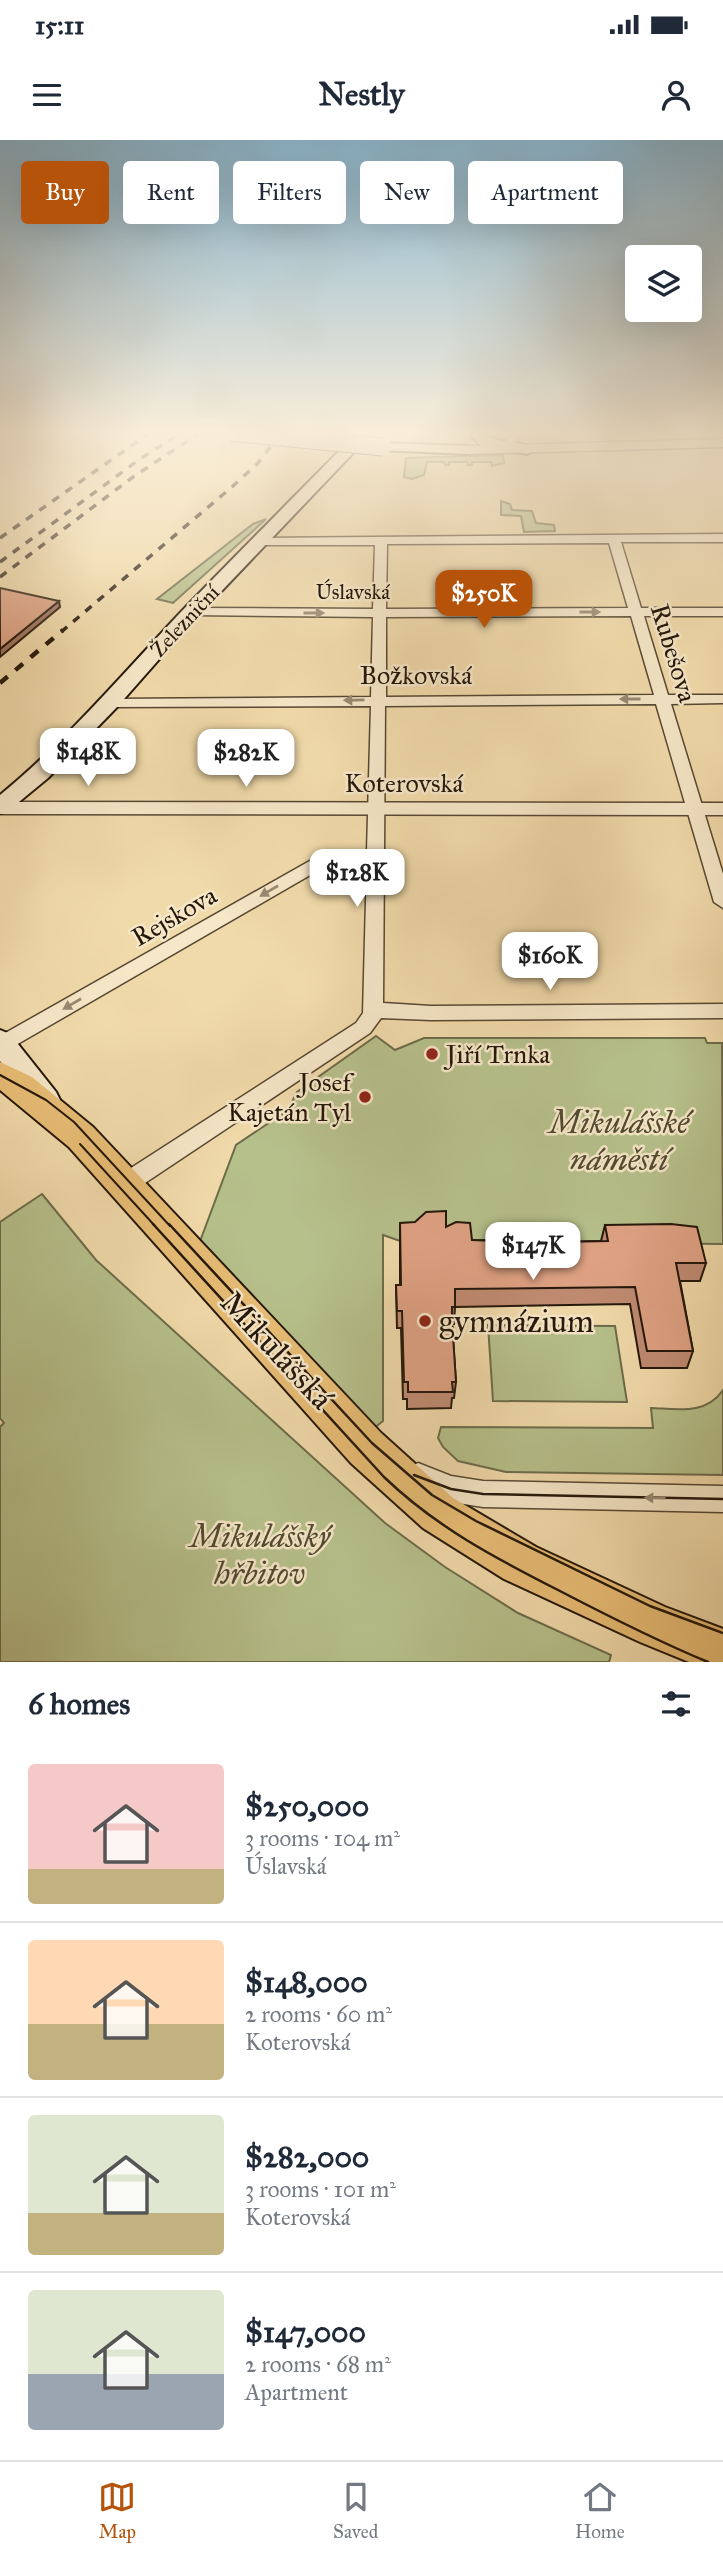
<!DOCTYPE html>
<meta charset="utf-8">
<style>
body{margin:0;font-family:"IM FELL Great Primer",serif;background:#f2f2f3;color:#1f2937;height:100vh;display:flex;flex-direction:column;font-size:26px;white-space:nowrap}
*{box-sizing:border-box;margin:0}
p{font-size:23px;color:#747a83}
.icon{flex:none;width:38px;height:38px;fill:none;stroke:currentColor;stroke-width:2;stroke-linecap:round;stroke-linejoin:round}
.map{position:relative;height:1522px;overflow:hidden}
.sheet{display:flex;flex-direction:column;background:#fff;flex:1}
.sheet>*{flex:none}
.top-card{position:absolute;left:21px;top:21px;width:682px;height:63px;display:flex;gap:14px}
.fabs{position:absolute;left:625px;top:105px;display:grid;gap:14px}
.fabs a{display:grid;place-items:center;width:77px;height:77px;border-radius:7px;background:#fff;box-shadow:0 7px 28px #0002;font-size:35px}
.price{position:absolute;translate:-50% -60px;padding:0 16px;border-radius:14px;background:#fff;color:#222;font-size:23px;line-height:46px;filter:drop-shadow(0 2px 4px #0008)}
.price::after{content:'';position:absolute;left:50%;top:42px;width:21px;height:16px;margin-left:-10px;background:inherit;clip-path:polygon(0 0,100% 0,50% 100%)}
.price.on{background:#b45309;color:#fff}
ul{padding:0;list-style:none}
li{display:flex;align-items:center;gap:21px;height:175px;padding:0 28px}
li+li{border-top:2px solid #e0e1e3}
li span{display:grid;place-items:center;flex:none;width:196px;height:140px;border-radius:7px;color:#555}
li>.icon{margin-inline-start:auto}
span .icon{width:84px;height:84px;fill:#fffc;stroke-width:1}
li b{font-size:30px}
h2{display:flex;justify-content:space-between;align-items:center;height:84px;padding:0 28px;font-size:30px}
.pill{padding:0 24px;border-radius:7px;background:#fff;box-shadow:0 7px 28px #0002;font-size:24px;line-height:63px}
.pill.on{background:#b45309;color:#fff}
.status{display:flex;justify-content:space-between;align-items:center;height:49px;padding:0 35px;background:#fff;direction:ltr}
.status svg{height:19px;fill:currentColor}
header{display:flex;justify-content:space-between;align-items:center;height:91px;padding:0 28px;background:#fff;font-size:32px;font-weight:700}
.tabs{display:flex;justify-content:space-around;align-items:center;height:98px;border-top:2px solid #e0e1e3;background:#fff;font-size:19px;color:#747a83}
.tabs a{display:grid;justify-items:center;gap:4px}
.tabs .on{color:#b45309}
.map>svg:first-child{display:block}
</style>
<div class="status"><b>15:11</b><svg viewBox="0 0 49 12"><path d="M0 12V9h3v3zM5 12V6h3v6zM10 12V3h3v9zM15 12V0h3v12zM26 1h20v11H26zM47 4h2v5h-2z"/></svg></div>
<header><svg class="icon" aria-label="menu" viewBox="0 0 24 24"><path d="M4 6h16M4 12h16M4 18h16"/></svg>Nestly<svg class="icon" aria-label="person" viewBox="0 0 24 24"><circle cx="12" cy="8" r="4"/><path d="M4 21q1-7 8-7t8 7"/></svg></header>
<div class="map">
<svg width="723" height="1522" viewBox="0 0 723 1522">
<rect width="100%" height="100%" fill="#f1daaa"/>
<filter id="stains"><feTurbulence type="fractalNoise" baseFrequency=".00286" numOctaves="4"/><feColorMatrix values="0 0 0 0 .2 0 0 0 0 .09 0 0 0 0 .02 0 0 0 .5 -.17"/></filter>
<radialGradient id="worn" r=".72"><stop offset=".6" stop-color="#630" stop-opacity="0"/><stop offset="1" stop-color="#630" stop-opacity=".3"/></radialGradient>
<g fill="#b6c08b" stroke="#6d6c4b" stroke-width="2">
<polygon points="503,315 504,323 492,326 491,322 472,322 472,325 468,325 467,322 449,322 449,325 445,325 444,322 427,322 424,335 412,339 404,337 406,318"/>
<polygon points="501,361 510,364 512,370 532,371 536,383 554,385 555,391 524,392 521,376 501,375"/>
<polygon points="266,379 173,463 157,459 253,384"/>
<polygon points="376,896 395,910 424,898 705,898 707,903 722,903 723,1104 400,1101 383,1095 383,1281 373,1289 199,1104 236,1005 288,970 297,952"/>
<polygon points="42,1054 96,1120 385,1383 445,1427 518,1473 611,1515 609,1522 0,1522 0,1287 4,1283 0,1278 0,1082"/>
<polygon points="488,1185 615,1186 627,1262 493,1261"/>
<path d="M 723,1250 L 723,1335 L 506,1332 L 458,1321 L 443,1307 L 438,1298 L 441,1287 L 653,1288 L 651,1268 C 678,1269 706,1275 723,1250 Z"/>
</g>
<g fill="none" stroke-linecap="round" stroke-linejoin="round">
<g stroke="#574833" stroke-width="3">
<g id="minor">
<polygon points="513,292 523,292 508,312 500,312 499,310"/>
<path d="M 723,394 L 723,402 L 621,402 L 641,468 L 723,468 L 723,476 L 644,476 L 668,555 L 723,555 L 723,563 L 671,564 L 723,734 L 723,768 L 714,762 L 656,564 L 385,566 L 383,863 L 431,866 L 723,864 L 723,878 L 431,880 L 381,878 L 370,893 L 133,1051 L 125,1053 L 117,1051 L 114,1044 L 117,1037 L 356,883 L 363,873 L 367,722 L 331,723 L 9,909 L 0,911 L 0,896 L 322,714 L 367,711 L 371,566 L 110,567 L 103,563 L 110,559 L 371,557 L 373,477 L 193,475 L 186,471 L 188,468 L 373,469 L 375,405 L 257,405 L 255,402 L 261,398 ZM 609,403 L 628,468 L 386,469 L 387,404 ZM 631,476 L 654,555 L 386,557 L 386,477 Z"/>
<polygon points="418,1323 451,1336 483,1341 723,1346 723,1372 483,1367 451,1362 409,1345 405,1336 409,1327"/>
</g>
</g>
<g stroke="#574833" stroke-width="3">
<g id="tertiary">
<polygon points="723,299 723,307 468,314 462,310 468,306"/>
<polygon points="0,662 723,663 723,675 0,674"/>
</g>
</g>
<g stroke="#24170b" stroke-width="4">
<g id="secondary">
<path d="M 358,292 L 373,292 L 191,483 L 117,567 L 48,638 L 8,671 L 0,673 L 0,655 C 66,601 121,536 179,474 C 238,413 298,353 358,292 Z"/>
<path d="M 468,292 L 483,292 C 497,306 520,298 534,310 L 527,314 L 481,306 Z"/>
<polygon points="383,303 468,306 475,310 468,314 378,310 376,307"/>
<polygon points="0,890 10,894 56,952 60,960 56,968 46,972 36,968 0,921"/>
</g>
</g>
<g stroke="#24170b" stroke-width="4">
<polygon id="primary" points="0,922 32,937 93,987 381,1293 453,1358 536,1407 665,1467 723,1489 723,1522 689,1522 640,1502 504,1439 423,1388 351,1323 69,1007 0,950"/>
</g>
<use href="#minor" fill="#f6e7c8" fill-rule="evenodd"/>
<use href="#tertiary" fill="#f6e7c8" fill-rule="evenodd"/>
<use href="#secondary" fill="#f6e7c8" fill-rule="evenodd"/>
<use href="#primary" fill="#e8bd75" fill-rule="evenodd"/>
<g stroke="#24170b" stroke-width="2">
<polyline points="0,935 46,960 74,982 170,1086"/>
<polyline points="80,1004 155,1086"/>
</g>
<g stroke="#24170b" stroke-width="2.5">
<path d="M 153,1084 L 384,1337 C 436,1387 495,1418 558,1450 C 608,1476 657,1501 708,1522"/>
<polyline points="169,1084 372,1303 432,1355 476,1381 650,1466 723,1493"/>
<polyline points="414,1335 451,1349 483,1354 723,1359"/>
</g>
<g stroke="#24170b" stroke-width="3.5" stroke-dasharray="8 8" stroke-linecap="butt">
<polyline points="0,398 151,292"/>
<polyline points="0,422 140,319 182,292"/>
<polyline points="0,437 133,337 201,292"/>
<polyline points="61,492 233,346 258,323 282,292"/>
</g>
<polyline stroke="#24170b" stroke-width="4.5" stroke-dasharray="10 10" stroke-linecap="butt" points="0,543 63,490"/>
<g stroke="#24170b" stroke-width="19" stroke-linecap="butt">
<polyline id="secondary-bridge" points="230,292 383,307"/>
</g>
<use href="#secondary-bridge" stroke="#f6e7c8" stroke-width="17"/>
</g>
<polygon fill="#c08b72" stroke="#24170b" stroke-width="2" points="400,1083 446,1087 472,1100 518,1101 519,1095 559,1102 601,1101 605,1085 706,1123 700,1141 680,1141 693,1211 687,1228 641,1228 630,1164 455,1167 454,1184 452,1184 456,1242 454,1258 452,1258 451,1268 407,1269 407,1259 403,1259 401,1188 397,1188 396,1145 400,1145"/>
<polygon fill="#9c715c" stroke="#24170b" stroke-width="2" points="59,461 60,467 0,517 0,509"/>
<g fill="#dfa284" stroke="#24170b" stroke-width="2">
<polygon points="0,448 59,461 0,509"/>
<polygon points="446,1071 446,1087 456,1082 470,1083 472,1100 520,1102 519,1095 543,1094 558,1096 559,1102 608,1101 605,1085 671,1084 697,1087 706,1123 676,1123 693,1211 647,1211 635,1147 455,1149 455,1167 452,1167 452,1180 456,1242 452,1242 453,1252 408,1252 408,1242 404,1242 402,1171 397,1171 396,1145 401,1145 400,1083 415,1082 426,1072"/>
</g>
<defs><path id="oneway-solid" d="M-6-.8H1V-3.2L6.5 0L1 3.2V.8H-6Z" transform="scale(1.75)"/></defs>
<g fill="#988973">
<use href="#oneway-solid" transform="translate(590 472)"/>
<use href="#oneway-solid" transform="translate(314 473)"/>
<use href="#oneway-solid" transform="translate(630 559) rotate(180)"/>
<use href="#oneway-solid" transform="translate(354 560) rotate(179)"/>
<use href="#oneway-solid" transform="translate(269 751) rotate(150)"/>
<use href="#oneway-solid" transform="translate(72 864) rotate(150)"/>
<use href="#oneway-solid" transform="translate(655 1358) rotate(-179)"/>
</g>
<linearGradient id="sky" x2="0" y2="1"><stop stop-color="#89b6d0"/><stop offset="0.58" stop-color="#f9eed9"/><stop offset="1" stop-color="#f9eed9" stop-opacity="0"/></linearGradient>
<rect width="723" height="505" fill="url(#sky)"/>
<g fill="#8f2418" stroke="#f6e7c8" stroke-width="2.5">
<circle cx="432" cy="914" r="7"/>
<circle cx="365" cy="957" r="7"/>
<circle cx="425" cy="1181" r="7"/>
</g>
<g text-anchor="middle" stroke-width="5" stroke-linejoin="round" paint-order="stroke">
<g font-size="21" fill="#24170b" stroke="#f6e7c8">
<text x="353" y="459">Úslavská</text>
<text transform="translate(185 481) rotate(-47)" y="7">Železniční</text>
</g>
<g font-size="26" fill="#24170b" stroke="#f6e7c8">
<text transform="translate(674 513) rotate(73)" y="9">Rubešova</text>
<text x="416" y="544">Božkovská</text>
<text x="404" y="652">Koterovská</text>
<text transform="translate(174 776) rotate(-30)" y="9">Rejskova</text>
</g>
<g font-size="26" fill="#24170b" stroke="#f6e7c8" text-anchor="start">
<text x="446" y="923">Jiří Trnka</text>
<text x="351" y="951" text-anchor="end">Josef<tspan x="351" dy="30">Kajetán Tyl</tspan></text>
</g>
<g font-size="32" font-style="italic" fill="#504a31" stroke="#f6e7c8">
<text x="619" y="993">Mikulášské<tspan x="619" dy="37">náměstí</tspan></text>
<text x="260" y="1407">Mikulášský<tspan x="260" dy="37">hřbitov</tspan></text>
</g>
<g font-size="32" fill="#24170b" stroke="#f6e7c8" text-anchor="start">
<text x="439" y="1192">gymnázium</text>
</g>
<g font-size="32" fill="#24170b" stroke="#f6e7c8">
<text transform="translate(277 1210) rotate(47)" y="11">Mikulášská</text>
</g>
</g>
<rect width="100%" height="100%" filter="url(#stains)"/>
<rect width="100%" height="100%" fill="url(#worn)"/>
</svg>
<div class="fabs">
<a><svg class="icon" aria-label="layers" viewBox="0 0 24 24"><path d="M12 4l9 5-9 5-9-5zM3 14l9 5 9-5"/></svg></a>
</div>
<b class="price on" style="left:484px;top:490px">$250K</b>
<b class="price" style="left:88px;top:648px">$148K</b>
<b class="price" style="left:246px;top:649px">$282K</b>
<b class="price" style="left:357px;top:769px">$128K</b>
<b class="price" style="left:550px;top:852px">$160K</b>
<b class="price" style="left:533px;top:1142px">$147K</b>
<div class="top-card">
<a class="pill on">Buy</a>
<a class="pill">Rent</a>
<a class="pill">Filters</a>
<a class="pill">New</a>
<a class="pill">Apartment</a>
</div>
</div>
<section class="sheet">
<h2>6 homes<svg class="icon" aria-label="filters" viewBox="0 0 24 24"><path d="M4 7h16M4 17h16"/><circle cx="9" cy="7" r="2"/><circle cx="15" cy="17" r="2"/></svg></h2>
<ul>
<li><span style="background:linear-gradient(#f6c9c9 75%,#c2b280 0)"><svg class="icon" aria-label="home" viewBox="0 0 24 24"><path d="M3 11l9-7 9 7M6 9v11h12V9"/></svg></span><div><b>$250,000</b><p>3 rooms · 104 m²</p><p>Úslavská</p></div></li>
<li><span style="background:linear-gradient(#ffd9b3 60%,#c2b280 0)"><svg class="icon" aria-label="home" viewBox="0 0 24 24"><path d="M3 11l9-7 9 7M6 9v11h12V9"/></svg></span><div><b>$148,000</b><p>2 rooms · 60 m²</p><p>Koterovská</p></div></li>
<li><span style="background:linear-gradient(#dfe7d0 70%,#c2b280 0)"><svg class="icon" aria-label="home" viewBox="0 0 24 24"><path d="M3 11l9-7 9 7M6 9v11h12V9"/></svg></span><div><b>$282,000</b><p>3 rooms · 101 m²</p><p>Koterovská</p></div></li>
<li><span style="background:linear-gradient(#dfe7d0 60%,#9aa5b1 0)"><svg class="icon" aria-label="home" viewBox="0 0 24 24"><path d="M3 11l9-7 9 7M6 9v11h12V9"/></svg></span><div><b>$147,000</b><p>2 rooms · 68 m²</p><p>Apartment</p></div></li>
</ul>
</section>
<nav class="tabs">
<a class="on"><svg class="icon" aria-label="map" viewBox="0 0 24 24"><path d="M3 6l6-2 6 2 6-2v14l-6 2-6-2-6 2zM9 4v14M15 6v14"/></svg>Map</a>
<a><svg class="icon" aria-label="saved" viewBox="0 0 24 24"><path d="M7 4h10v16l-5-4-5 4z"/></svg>Saved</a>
<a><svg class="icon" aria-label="home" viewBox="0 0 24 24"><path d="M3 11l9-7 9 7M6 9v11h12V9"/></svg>Home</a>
</nav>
